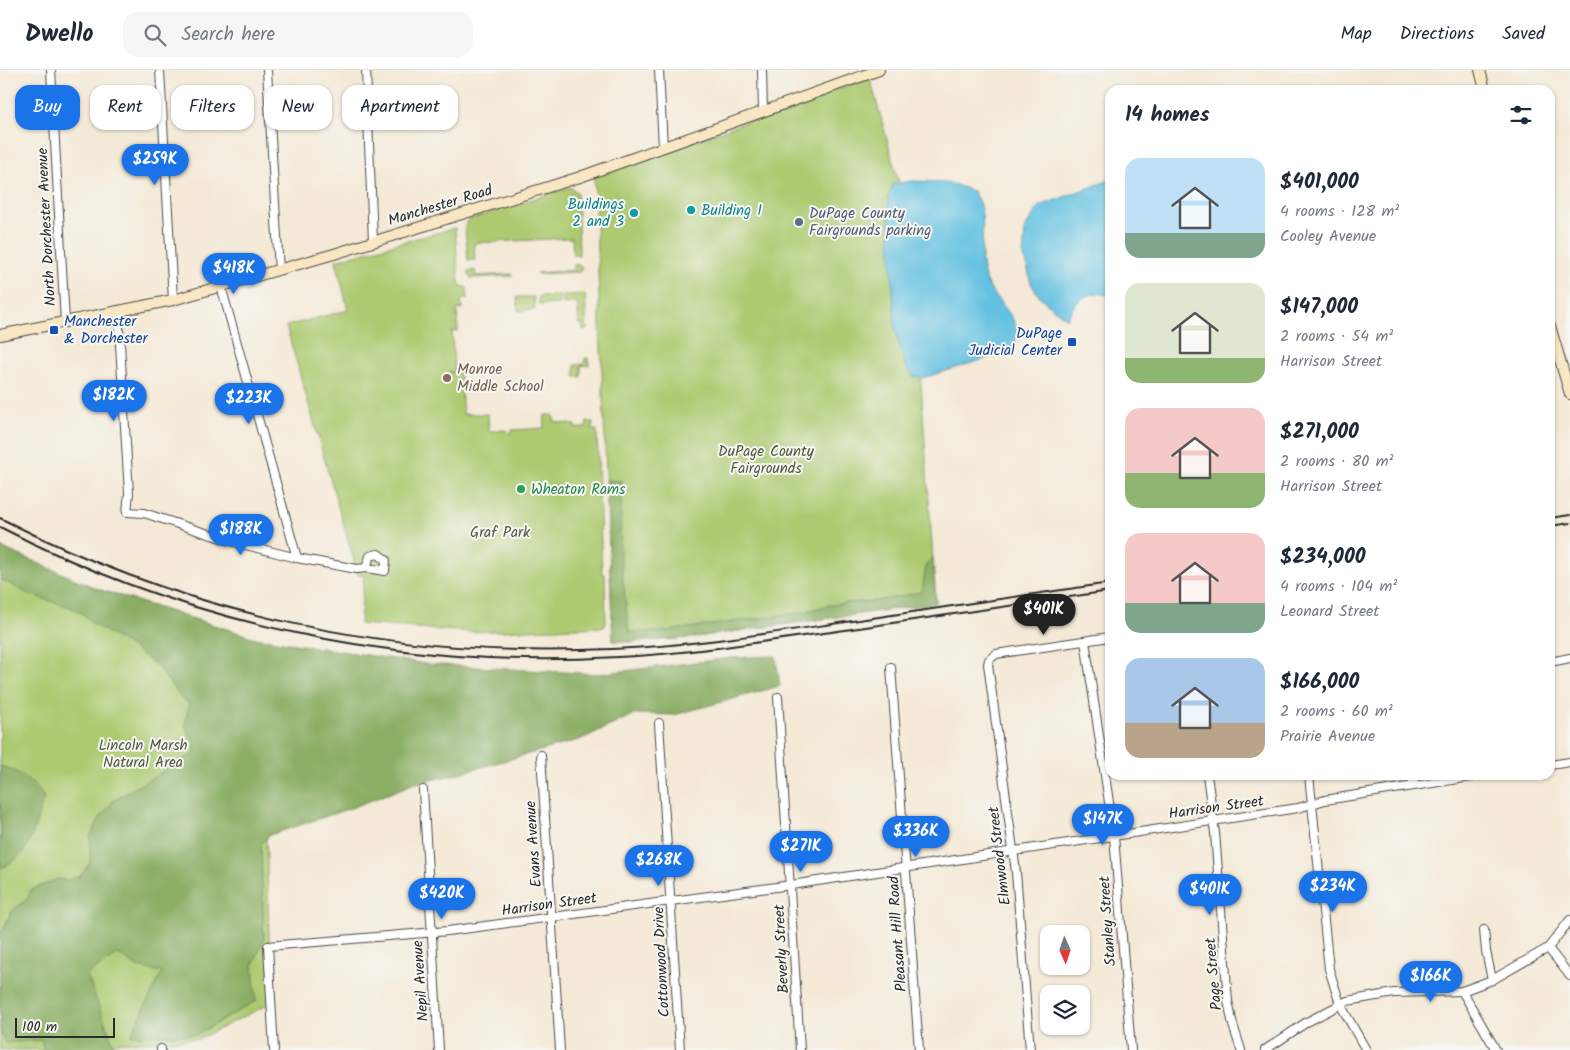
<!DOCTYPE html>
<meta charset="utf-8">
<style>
body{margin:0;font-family:Kalam,sans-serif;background:#f6f6f7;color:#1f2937;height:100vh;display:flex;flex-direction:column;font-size:19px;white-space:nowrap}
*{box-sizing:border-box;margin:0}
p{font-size:16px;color:#747a83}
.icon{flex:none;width:28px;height:28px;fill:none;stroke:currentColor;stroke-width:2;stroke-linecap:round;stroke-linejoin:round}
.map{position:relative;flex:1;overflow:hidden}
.panel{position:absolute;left:1105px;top:15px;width:450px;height:695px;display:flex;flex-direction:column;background:#fff;border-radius:15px;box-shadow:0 1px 4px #0004}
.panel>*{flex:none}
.guide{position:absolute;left:15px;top:15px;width:475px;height:45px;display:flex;gap:10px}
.needle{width:32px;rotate:177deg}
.buttons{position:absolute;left:1040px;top:855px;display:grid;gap:10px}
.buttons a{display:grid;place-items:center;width:50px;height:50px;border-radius:10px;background:#fff;box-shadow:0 1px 4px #0004;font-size:25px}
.scale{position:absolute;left:15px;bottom:12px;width:100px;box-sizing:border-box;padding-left:5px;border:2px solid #2b2b2b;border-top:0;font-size:14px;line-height:18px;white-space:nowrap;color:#2b2b2b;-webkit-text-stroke:4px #f6f6f2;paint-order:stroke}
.price{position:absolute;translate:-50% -42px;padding:0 11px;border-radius:18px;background:#1a73e8;color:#fff;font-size:16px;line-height:32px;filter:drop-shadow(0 1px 2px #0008)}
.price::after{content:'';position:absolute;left:50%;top:30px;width:15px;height:11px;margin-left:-8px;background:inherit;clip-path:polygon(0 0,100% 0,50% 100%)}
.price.selected{background:#222;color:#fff}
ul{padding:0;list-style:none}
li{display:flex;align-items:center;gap:15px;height:125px;padding:0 20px}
li span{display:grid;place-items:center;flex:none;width:140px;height:100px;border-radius:15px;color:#555}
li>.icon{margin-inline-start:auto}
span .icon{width:60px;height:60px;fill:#fffc;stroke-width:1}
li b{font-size:21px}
h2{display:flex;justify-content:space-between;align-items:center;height:60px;padding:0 20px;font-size:21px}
.pill{padding:0 18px;border-radius:15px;background:#fff;box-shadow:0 1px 4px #0004;font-size:18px;line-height:45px}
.pill.selected{background:#1a73e8;color:#fff}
header{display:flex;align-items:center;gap:30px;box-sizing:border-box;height:70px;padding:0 25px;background:#fff;border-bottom:1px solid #e0e1e3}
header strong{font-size:24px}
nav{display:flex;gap:28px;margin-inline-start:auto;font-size:18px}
.search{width:350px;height:45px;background:#f6f6f7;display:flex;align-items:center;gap:12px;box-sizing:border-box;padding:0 18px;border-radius:15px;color:#747a83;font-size:19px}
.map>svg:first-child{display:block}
</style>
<header>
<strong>Dwello</strong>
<div class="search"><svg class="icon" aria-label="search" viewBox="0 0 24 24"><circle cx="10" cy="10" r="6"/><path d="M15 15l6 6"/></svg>Search here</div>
<nav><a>Map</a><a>Directions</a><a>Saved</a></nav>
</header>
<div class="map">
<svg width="1570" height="980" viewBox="0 0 1570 980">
<rect width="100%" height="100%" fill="#f6f6f2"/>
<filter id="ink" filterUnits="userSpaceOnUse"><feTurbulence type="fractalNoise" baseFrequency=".02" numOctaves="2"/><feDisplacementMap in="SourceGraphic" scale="10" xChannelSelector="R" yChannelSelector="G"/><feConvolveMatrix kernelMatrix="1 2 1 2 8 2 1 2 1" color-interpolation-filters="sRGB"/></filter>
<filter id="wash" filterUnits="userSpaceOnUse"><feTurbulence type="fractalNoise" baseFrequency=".0096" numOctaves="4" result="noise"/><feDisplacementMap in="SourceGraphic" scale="20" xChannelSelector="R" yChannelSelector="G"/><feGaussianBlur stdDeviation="1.12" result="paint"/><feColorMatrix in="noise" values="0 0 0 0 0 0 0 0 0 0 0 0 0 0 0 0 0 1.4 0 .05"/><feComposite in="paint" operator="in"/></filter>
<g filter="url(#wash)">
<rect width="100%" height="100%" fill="#f4e9d6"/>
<g fill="#adca71" stroke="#6c7a4e">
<polygon points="870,8 899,113 920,299 936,533 689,568 630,572 613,571 594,106"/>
<polygon points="570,117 577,122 579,185 573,185 572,168 474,173 475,190 468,190 465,157 468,150"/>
<polygon points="455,158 459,212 461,216 467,218 468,228 461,230 462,239 457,240 458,261 452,262 454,298 456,301 460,302 449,302 460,304 463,344 488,344 489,361 507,360 510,363 512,363 512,360 544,358 545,345 553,345 555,352 575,355 575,358 586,358 587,352 593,352 592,360 597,360 602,503 605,504 606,554 604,557 472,562 360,554 364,506 358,505 286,256 348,240 336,190"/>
<polygon points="579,194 582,197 581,202 537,204 537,203 574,200 574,195"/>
<polygon points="475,200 476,206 512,204 512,206 471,208 468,202"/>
<polygon points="584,224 585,225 587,260 583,260 582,254 579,254 577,233 563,234 563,225"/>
<polygon points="559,225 560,234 539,235 539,226"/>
<polygon points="517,227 534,227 535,240 518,241"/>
<polygon points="585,288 588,288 589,295 581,296 581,307 575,307 575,295 584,294"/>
<polygon points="0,477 98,519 255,568 425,594 266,757 271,933 199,969 114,973 111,980 0,980"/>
</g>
<g fill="#8aae63" stroke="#5a6c47">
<path d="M 606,410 L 622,411 L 620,482 L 629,562 L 658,562 L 806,542 C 828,533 848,533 872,531 C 888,530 906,524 922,522 L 926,495 L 933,487 L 936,533 L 689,568 L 630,572 L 613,571 Z"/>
<path d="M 0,477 L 98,519 L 255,568 L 425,594 L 598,604 L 731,588 L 776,586 L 780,616 L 674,645 L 636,644 L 579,670 L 449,706 L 416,713 L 351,738 L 270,765 L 261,773 L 264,870 L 253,895 L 256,931 L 196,965 L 131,965 L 162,902 L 137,897 L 118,884 L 87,905 L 113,973 L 111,980 L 43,980 L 42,970 L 5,973 L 0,960 L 0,864 C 6,857 8,846 13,840 C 22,831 26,834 31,820 L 58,809 L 67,810 L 80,806 L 90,793 L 90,767 L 100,748 L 114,730 L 162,702 L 170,694 L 194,685 L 195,674 C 182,655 185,655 189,633 L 182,629 L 157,596 L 132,577 L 93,554 L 83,544 L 70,537 L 31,525 L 0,509 Z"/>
<path d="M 0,696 C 17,699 35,713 44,727 C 34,755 33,785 1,798 Z"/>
</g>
<g fill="#63c1e1" stroke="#477686">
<path d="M 1110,110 L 1110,226 C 1090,218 1075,230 1067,249 C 1055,239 1039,230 1032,215 C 1027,205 1030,196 1023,188 L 1025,158 L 1039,136 Z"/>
<path d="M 913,111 L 947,112 L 973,121 C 975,126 979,130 980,135 C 987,158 977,186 985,208 C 995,236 1030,249 1011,281 L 923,308 L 913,306 L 906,297 L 895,258 L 888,127 L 893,114 Z"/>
</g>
</g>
<g filter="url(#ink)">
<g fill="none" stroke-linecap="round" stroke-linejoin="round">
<g stroke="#494845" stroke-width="10">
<g id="street">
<polyline points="51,0 65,252"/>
<polyline points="160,0 173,230"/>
<polyline points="267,0 279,200"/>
<polyline points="366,0 373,171"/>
<polyline points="659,0 663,77"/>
<polyline points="762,0 763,41"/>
<polyline points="368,34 416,31"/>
<polyline points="221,216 297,488"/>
<polyline points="118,241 129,423 127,442 144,443 230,471 297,488 357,499 366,498 370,486 378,484 386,490 385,501 366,498"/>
<polyline points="1085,571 1114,766 1131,980"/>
<polyline points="1550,592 1570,588"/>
<polyline points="891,597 919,980"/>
<polyline points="778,627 800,980"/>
<polyline points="659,653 680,980"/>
<polyline points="541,685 560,980"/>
<polyline points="1550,695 1570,692"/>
<polyline points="1207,705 1215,763 1228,931 1233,955 1241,980"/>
<polyline points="1309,705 1329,899 1340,934 1366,980"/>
<polyline points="1412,705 1413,715"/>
<polyline points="423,720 439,980"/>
<polyline points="1484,860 1486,881 1492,910"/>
<polyline points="1548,878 1570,906"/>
<polyline points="1462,921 1496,980"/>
<polyline points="161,979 161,980"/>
<polyline points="274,980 268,876 448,861 791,815 1298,738 1325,730 1483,705"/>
<polyline points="1030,980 1016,802 988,594 989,590 996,584 1110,567"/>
<polyline points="1265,980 1307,952 1347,931 1394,923 1462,921 1492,910 1548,878 1570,850"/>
</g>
</g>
<g stroke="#494845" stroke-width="12">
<g id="secondary">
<polyline points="1480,0 1485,20"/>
<polyline points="1550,256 1570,324"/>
<polyline points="0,265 173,230 334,184 580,107 879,0"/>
</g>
</g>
<use href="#street" stroke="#fff" stroke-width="8"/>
<use href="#secondary" stroke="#f9e7c3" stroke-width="10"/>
<g stroke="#2b2b2b" stroke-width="2">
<path d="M 0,448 C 194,547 394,589 612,579 C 688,576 764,564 839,553 C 929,539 1020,526 1110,513"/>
<polyline points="1550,448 1570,445"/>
<polyline points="1550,456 1570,453"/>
<path d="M 0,457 C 191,556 404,600 618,587 C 694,583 769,571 845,560 C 933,547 1022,534 1110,521"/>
</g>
</g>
</g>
<g fill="#0f9aa8" stroke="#f6f6f2" stroke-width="2">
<circle cx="691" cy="140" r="5"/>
<circle cx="634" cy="143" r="5"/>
</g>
<circle fill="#5c6f8a" stroke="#f6f6f2" stroke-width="2" cx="799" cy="152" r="5"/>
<g fill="#1a4fb4" stroke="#f6f6f2" stroke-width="2">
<rect x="49" y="255" width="10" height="10" rx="2.5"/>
<rect x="1067" y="267" width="10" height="10" rx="2.5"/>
</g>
<circle fill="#8d6e63" stroke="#f6f6f2" stroke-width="2" cx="447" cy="308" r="5"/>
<circle fill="#2e9e5b" stroke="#f6f6f2" stroke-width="2" cx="521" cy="419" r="5"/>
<g text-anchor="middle" stroke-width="4" stroke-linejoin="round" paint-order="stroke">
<g font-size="15" fill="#0d838f" stroke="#f6f6f2" text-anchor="end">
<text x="624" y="139">Buildings<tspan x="624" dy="17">2 and 3</tspan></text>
<text x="701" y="145" text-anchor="start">Building 1</text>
</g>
<g font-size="15" fill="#2b2b2b" stroke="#f6f6f2">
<text transform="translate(440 135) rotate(-17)" y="5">Manchester Road</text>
<text transform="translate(46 157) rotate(-93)" y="5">North Dorchester Avenue</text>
<text transform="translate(1216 737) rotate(-8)" y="5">Harrison Street</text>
<text transform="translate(533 774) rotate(-94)" y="5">Evans Avenue</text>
<text transform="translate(999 786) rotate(-97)" y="5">Elmwood Street</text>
<text transform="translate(549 834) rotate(-8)" y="5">Harrison Street</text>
<text transform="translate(1107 851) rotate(-94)" y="5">Stanley Street</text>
<text transform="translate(897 864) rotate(-94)" y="5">Pleasant Hill Road</text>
<text transform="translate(781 879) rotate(-93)" y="5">Beverly Street</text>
<text transform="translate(661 892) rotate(-93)" y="5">Cottonwood Drive</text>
<text transform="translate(1213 904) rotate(-95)" y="5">Page Street</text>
<text transform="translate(420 911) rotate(-94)" y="5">Nepil Avenue</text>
</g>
<g font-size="15" fill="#4e5e75" stroke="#f6f6f2" text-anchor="start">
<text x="809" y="148">DuPage County<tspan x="809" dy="17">Fairgrounds parking</tspan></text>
</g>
<g font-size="15" fill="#164399" stroke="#f6f6f2" text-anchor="start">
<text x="64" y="256">Manchester<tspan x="64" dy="17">&amp; Dorchester</tspan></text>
<text x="1062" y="268" text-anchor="end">DuPage<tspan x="1062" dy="17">Judicial Center</tspan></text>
</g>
<g font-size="15" fill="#785e54" stroke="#f6f6f2" text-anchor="start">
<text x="457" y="304">Monroe<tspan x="457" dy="17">Middle School</tspan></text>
</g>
<g font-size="15" fill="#525b40" stroke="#f6f6f2">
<text x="766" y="386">DuPage County<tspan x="766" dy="17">Fairgrounds</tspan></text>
<text x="500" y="467">Graf Park</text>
<text x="143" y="680">Lincoln Marsh<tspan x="143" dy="17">Natural Area</tspan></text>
</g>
<g font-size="15" fill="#27864d" stroke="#f6f6f2" text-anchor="start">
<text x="531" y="424">Wheaton Rams</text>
</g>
</g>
</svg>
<div class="buttons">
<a><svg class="needle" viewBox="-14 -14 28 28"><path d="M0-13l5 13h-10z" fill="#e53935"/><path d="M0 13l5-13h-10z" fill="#747a83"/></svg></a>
<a><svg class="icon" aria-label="layers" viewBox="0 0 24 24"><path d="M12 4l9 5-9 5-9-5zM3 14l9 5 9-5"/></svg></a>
</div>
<div class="scale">100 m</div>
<b class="price" style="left:155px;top:116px">$259K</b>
<b class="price" style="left:234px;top:225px">$418K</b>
<b class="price" style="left:114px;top:352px">$182K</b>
<b class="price" style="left:249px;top:355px">$223K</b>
<b class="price" style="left:241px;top:486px">$188K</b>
<b class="price selected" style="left:1044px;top:566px">$401K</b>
<b class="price" style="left:1103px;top:776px">$147K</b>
<b class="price" style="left:916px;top:788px">$336K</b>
<b class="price" style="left:801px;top:803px">$271K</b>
<b class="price" style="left:659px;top:817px">$268K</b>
<b class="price" style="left:1333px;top:843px">$234K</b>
<b class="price" style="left:1210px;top:846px">$401K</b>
<b class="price" style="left:442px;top:850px">$420K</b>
<b class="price" style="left:1431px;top:933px">$166K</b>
<div class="guide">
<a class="pill selected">Buy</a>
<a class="pill">Rent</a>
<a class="pill">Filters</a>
<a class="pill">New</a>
<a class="pill">Apartment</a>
</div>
<section class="panel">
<h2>14 homes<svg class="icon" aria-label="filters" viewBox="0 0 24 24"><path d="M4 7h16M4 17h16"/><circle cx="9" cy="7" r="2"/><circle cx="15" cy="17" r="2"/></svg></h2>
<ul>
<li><span style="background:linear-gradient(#bfe0f5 75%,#7fa58c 0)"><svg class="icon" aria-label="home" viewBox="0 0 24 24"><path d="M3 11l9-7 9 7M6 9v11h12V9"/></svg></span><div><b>$401,000</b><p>4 rooms · 128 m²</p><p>Cooley Avenue</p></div></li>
<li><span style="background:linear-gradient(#dfe7d0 75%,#8fb573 0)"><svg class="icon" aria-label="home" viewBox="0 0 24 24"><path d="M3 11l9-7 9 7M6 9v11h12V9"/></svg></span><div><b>$147,000</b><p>2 rooms · 54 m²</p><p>Harrison Street</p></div></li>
<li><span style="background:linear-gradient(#f6c9c9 65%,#8fb573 0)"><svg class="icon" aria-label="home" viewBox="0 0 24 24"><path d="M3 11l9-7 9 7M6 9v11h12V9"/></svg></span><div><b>$271,000</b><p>2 rooms · 80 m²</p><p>Harrison Street</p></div></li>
<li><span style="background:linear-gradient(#f6c9c9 70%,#7fa58c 0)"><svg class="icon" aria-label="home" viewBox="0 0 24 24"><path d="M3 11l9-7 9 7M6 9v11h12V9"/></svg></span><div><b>$234,000</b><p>4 rooms · 104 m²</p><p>Leonard Street</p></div></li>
<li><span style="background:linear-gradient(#a9c7e8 65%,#b9a48a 0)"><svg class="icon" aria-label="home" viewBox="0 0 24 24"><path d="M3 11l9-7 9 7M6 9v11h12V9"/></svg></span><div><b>$166,000</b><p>2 rooms · 60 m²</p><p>Prairie Avenue</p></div></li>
</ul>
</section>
</div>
